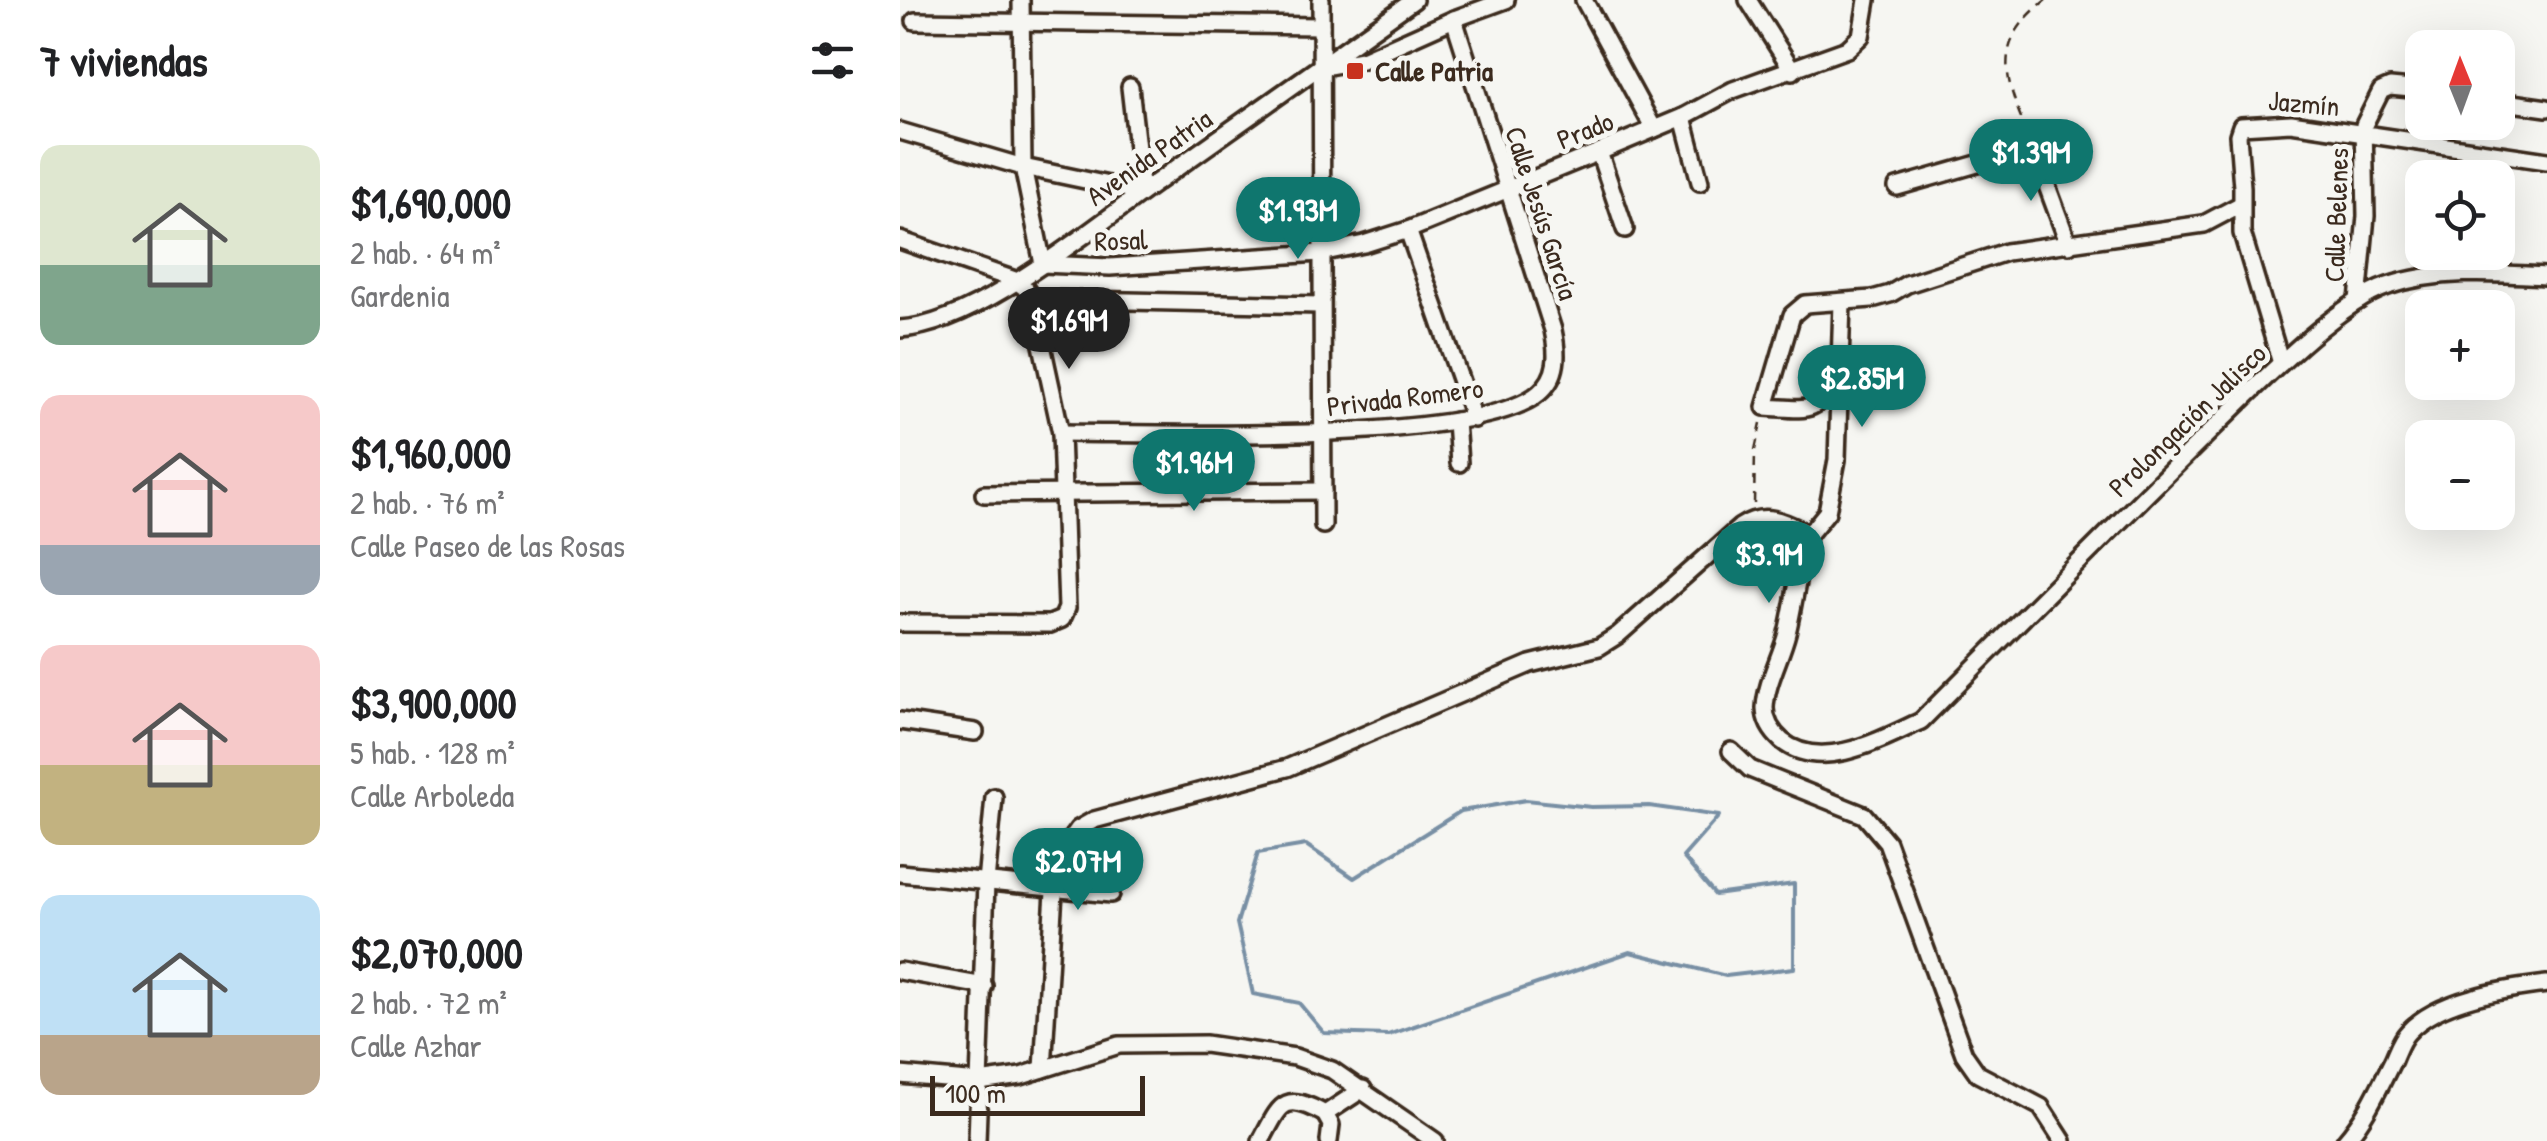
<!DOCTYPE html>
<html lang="es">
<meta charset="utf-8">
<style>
body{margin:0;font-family:"Patrick Hand",sans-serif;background:#f2f2f2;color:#202124;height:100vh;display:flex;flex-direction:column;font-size:38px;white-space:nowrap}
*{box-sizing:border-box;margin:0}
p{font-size:32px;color:#757577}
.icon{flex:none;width:55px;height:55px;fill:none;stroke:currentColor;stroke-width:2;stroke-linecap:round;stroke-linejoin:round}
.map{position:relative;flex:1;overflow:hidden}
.details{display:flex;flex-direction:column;background:#fff;width:900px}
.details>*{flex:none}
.needle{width:65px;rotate:359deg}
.fabs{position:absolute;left:1505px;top:30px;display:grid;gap:20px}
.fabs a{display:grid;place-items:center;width:110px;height:110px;border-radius:20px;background:#fff;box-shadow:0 10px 40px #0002;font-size:50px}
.scale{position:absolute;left:30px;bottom:25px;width:215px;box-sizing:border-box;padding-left:10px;border:5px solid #3b2a1e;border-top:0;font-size:28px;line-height:35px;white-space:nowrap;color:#3b2a1e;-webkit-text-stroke:8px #f6f6f2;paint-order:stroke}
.price{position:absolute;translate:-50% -85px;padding:0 22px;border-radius:35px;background:#0f766e;color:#fff;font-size:32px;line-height:65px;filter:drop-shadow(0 2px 5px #0008)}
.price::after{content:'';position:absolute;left:50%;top:60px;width:30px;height:22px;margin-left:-15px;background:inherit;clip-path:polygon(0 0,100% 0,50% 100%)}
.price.on{background:#222;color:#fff}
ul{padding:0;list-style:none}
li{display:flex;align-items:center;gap:30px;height:250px;padding:0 40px}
li span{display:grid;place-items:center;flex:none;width:280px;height:200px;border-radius:20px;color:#555}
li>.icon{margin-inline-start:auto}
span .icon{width:120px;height:120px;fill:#fffc;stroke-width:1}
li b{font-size:42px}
h2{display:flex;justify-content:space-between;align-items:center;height:120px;padding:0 40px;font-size:42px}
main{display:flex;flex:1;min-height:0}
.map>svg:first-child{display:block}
</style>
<main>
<section class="details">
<h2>7 viviendas<svg class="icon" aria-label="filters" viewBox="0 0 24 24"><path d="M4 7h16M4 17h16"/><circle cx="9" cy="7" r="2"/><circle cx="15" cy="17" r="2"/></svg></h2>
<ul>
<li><span style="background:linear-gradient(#dfe7d0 60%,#7fa58c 0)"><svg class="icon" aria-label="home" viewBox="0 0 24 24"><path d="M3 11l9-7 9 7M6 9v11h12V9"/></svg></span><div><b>$1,690,000</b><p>2 hab. · 64 m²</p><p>Gardenia</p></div></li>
<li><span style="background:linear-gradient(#f6c9c9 75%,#9aa5b1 0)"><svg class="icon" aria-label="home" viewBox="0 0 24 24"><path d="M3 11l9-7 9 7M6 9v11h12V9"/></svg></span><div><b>$1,960,000</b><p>2 hab. · 76 m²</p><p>Calle Paseo de las Rosas</p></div></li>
<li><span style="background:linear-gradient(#f6c9c9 60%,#c2b280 0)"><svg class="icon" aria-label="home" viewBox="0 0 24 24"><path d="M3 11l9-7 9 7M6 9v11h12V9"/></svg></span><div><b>$3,900,000</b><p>5 hab. · 128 m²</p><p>Calle Arboleda</p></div></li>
<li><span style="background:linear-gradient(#bfe0f5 70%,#b9a48a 0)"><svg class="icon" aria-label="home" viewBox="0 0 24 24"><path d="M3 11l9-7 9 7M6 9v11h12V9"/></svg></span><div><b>$2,070,000</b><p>2 hab. · 72 m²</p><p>Calle Azhar</p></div></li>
</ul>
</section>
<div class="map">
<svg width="1647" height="1141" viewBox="0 0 1647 1141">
<rect width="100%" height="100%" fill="#f6f6f2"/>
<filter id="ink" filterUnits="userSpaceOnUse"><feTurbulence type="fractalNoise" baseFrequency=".01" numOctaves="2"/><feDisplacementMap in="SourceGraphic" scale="20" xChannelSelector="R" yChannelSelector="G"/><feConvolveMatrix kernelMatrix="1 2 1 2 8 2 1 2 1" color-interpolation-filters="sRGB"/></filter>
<g filter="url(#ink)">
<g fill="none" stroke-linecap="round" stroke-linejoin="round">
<polygon stroke="#788fa4" stroke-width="4" points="626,800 691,807 749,806 819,816 783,857 815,895 894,884 894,968 826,976 730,952 488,1035 424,1033 399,1003 353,994 337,923 358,853 406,845 454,878 561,811"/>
<g stroke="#3b2a1e" stroke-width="22">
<g id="minor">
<polyline points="121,0 123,167 143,264 210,267 420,253 464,244 508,230 699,152 783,117 833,90 947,49 961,36 967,0"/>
<polyline points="421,0 423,525"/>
<polyline points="684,0 754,129"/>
<polyline points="848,0 893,71"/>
<polyline points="15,21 421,26"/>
<polyline points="423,67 462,60 554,19 606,0"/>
<polyline points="1598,101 1647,108"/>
<polyline points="783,117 800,182"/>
<polyline points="0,131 123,167 242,192 230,87"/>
<polyline points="699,152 725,229"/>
<polyline points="997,187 1133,148 1169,245"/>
<polyline points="508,230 574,419"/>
<polyline points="0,240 115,280 125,288 132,299 161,433 167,608 162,619 150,624 0,623"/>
<polyline points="132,299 420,305"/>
<polyline points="1458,301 1466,216 1464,125 1481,91 1490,87 1522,90"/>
<path d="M 0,329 C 77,325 193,227 257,182 C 343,121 428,61 514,0"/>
<polyline points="1381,363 1342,233 1342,187 1338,135 1341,126 1391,123 1647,161"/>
<path d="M 938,379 C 913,416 907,409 865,407 L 892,315 L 905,304 L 972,299 L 990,294 L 1007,284 L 1106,252 L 1304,224 L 1340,205"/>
<polyline points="556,421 559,463"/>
<path d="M 161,433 C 253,433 577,446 639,393 C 659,376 658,354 653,330 L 554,19"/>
<polyline points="84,494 423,491"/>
<polyline points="909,534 927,512 937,460 942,302"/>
<polyline points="0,721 75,732"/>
<polyline points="831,751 850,769 964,815 987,842 1064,1054 1078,1074 1141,1107 1163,1141"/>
<polyline points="0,873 211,894"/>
<polyline points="0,971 84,986"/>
<path d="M 143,1069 L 156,860 L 178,829 L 194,820 L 387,768 L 630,664 L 699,647 L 718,635 L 840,527 C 865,510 885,522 909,534 C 898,566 895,600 887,633 C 881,657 866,683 865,708 C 865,722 872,732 882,741 C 921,773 982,739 1021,721 C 1121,620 1221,519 1323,419 C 1361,382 1439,302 1488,286 C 1539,269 1595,273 1647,276"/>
<polyline points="0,1075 79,1082 121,1076 219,1045 305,1044 395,1057 432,1070 535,1141"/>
<polyline points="425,1114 431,1125 429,1141"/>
<polyline points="77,1141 86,882 94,797"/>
<path d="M 361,1141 C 381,1104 383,1091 425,1114 L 463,1089"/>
<path d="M 1445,1141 C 1466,1117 1479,1088 1493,1060 C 1497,1051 1501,1039 1508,1032 C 1538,999 1605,989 1647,984"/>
</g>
</g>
<g stroke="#3b2a1e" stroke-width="2.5" stroke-dasharray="10 8" stroke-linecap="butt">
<path d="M 1128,135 C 1104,77 1091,43 1146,0"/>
<polyline points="854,504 855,450 861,423"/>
</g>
<use href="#minor" stroke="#f6f6f2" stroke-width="15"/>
</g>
</g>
<rect fill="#c8321e" stroke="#f6f6f2" stroke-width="4" x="445" y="61" width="20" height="20" rx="5"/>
<g text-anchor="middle" stroke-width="10" stroke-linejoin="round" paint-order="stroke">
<g font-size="28" font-weight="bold" fill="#3b2a1e" stroke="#f6f6f2" text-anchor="start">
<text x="475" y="81">Calle Patria</text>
</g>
<g font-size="28" fill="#3b2a1e" stroke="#f6f6f2">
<text transform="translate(1404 103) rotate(5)" y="10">Jazmín</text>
<text transform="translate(685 130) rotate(-22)" y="10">Prado</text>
<text transform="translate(249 157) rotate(-35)" y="10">Avenida Patria</text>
<text transform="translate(642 213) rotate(72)" y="10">Calle Jesús García</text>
<text transform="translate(1436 215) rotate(-88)" y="10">Calle Belenes</text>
<text transform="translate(221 240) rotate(-2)" y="10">Rosal</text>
<text transform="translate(505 397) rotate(-7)" y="10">Privada Romero</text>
<text transform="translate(1287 420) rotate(-44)" y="10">Prolongación Jalisco</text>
</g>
</g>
</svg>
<div class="fabs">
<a><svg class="needle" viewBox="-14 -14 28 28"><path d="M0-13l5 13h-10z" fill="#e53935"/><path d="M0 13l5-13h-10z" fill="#757577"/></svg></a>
<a><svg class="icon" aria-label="locate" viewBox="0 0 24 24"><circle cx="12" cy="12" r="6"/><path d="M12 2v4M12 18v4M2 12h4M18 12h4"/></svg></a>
<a>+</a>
<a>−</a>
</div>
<div class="scale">100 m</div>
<b class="price" style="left:1131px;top:204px">$1.39M</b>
<b class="price" style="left:398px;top:262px">$1.93M</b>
<b class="price on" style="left:169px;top:372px">$1.69M</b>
<b class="price" style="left:962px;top:430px">$2.85M</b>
<b class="price" style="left:294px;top:514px">$1.96M</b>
<b class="price" style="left:869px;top:606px">$3.9M</b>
<b class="price" style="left:178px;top:913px">$2.07M</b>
</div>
</main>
